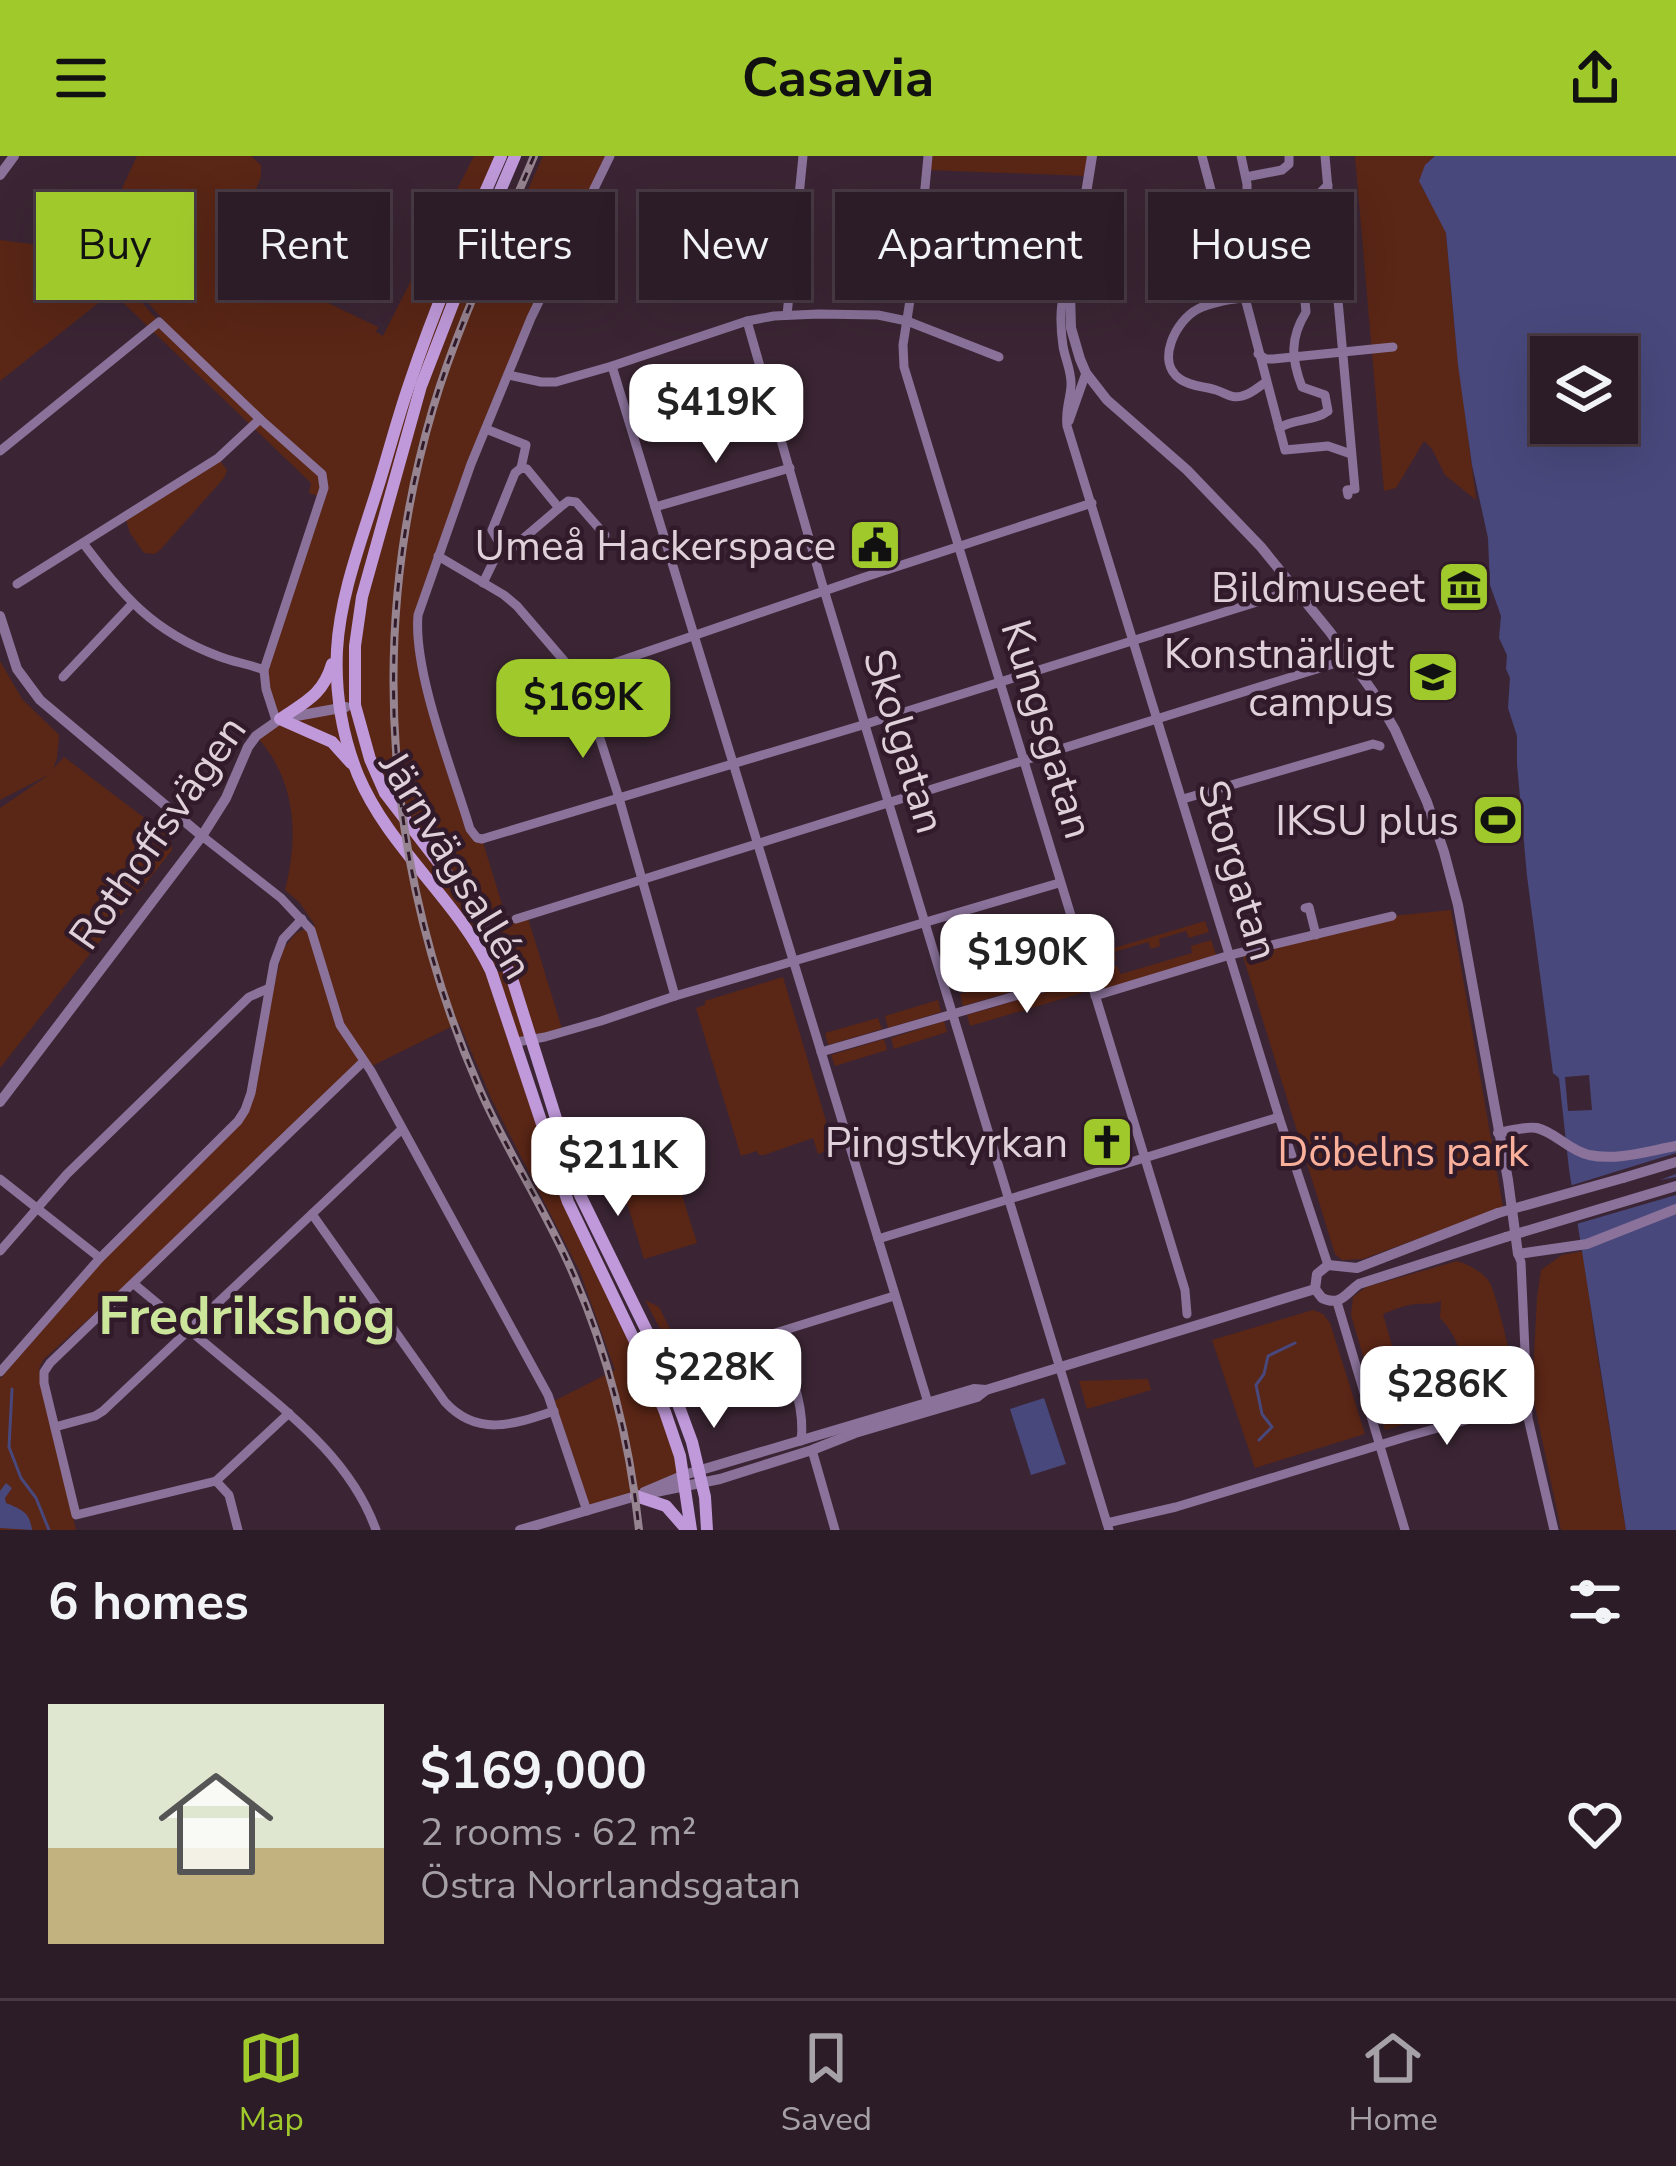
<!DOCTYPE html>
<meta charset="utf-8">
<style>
body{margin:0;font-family:"Nunito Sans",sans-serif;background:#382933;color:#f1f3f6;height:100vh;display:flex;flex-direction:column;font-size:45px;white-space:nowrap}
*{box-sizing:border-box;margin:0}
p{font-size:39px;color:#a6a1a7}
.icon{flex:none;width:66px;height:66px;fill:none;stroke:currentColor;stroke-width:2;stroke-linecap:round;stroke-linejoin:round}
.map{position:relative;height:1374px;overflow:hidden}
.drawer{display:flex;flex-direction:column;background:#2c1c27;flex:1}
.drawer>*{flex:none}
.top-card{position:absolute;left:36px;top:36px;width:1605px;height:108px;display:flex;gap:24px}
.tools{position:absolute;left:1530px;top:180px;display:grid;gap:24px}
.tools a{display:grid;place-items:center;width:108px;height:108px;border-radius:0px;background:#2c1c27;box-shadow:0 12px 48px #0002,0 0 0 3px #483a44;font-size:60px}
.price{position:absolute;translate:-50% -102px;padding:0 27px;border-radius:24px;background:#fff;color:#222;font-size:39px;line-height:78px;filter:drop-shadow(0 3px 6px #0008)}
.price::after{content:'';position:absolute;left:50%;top:72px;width:36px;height:27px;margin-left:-18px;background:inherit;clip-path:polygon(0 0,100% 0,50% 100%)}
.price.active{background:#a0ca2c;color:#111}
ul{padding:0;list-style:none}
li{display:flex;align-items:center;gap:36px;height:300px;padding:0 48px}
li span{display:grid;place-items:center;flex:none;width:336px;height:240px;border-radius:0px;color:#555}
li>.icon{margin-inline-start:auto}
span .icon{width:144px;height:144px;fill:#fffc;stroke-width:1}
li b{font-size:51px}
h2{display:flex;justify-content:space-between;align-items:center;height:144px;padding:0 48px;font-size:51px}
.tag{padding:0 42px;border-radius:0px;background:#2c1c27;box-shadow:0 12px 48px #0002,0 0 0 3px #483a44;font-size:42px;line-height:108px}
.tag.active{background:#a0ca2c;color:#111}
header{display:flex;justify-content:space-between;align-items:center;height:156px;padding:0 48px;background:#a0ca2c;color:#111;font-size:54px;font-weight:700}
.tabs{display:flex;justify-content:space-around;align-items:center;height:168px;border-top:3px solid #483a44;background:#2c1c27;font-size:33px;color:#a6a1a7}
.tabs a{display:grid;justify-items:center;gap:6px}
.tabs .active{color:#a0ca2c}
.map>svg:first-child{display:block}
</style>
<header><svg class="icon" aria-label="menu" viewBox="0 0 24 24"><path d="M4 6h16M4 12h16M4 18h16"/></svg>Casavia<svg class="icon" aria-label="share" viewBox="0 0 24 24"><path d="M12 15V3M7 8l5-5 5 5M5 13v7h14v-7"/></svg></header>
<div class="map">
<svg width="1676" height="1374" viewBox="0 0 1676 1374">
<rect width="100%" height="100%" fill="#3b2534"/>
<g fill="#5a2616" fill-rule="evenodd">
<path d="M 137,0 L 251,0 L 261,9 L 261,21 L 235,83 L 246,107 L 378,171 L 376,176 L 383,180 L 474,0 L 501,0 L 467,80 L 502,92 L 543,0 L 610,0 L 531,162 L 418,459 L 428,536 L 470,673 L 482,683 L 504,755 L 508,761 L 516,763 L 527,759 L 563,876 L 517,886 L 568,1046 L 640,1196 L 684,1319 L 587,1355 L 552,1246 L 615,1214 L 580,1116 L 492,944 L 459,867 L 372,910 L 365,900 L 133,1123 L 44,1203 L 39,1212 L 41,1225 L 76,1374 L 0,1374 L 0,1223 L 103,1104 L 241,967 L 283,793 L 296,777 L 315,769 L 299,746 L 285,734 C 299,679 296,623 256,580 L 276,564 L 264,514 L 321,341 L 309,337 L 311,327 L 112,136 L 125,127 L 159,166 L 165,166 L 128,124 C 129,107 112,84 107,65 Z"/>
<polygon points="928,0 1092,0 1088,20 927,14"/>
<polygon points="1355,0 1435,0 1431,3 1422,32 1438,56 1446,77 1454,168 1476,344 1445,319 1432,293 1424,285 1396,332 1384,335"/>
<polygon points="0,84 32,88 106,141 0,225"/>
<polygon points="218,302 227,314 224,322 161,393 155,398 144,397 130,377 125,361"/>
<polygon points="0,505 22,543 59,579 57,602 53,613 64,601 171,682 172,694 0,912 0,652 50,618 0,644"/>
<polygon points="1451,754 1503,1051 1363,1103 1342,1104 1335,1098 1242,797 1392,760"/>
<polygon points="1205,765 1209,776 1189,782 1186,775 1159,783 1160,790 1151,793 1148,786 1114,796 1116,804 1098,809 1094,798"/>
<polygon points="1211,784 1217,801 1105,834 1100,815 1117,810 1121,818 1192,797 1191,790"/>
<polygon points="1072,806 1075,817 1023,832 1020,821"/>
<polygon points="783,821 834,992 818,998 813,982 764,999 759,999 757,995 741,1000 696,852 705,849 705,845"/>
<polygon points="1013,823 1017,834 963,850 960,838"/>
<polygon points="1079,826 1082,837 970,870 967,859"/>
<polygon points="938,844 941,856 888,872 885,860"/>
<polygon points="878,862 882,873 828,889 825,877"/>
<polygon points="944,865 947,876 894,893 891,882"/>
<polygon points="884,883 887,894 835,910 831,899"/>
<polygon points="669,998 697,1087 644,1103 617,1014"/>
<polygon points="1584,1095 1594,1178 1626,1374 1561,1374 1532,1236 1537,1142 1541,1114 1562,1099"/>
<path d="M 1457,1105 C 1469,1109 1483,1116 1490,1127 C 1496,1137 1515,1214 1513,1225 C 1511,1234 1507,1235 1501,1240 L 1385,1274 L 1351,1159 L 1353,1141 L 1366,1131 ZM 1441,1145 L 1440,1162 C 1454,1176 1469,1203 1453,1222 C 1445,1232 1431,1237 1420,1243 L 1405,1236 L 1383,1158 C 1393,1154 1404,1149 1416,1148 C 1426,1147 1431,1149 1441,1145 Z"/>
<polygon points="645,1144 659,1151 678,1189 708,1179 710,1187 674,1199"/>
<polygon points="1313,1154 1323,1158 1330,1167 1365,1278 1255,1312 1212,1184"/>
<polygon points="1148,1223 1151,1234 1087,1253 1079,1225"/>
</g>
<g fill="#48487c" fill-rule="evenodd">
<path d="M 1435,0 L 1676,0 L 1676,1374 L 1626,1374 L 1569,1013 L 1559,922 L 1553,917 L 1527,720 L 1517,608 L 1517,580 L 1508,552 L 1510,522 L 1506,513 L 1507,499 L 1499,482 L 1501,460 L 1490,429 L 1488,382 L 1472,309 L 1458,209 L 1446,77 L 1419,25 L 1425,9 ZM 1551,201 L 1617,201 L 1617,267 L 1551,267 Z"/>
<polygon points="1044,1242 1066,1308 1031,1319 1010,1253"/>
<path d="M 6,1327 L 12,1332 L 5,1342 L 6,1347 C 21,1353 30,1356 32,1374 L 0,1372 L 0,1335 Z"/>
</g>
<g fill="#3b2534">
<polygon points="1589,919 1592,954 1568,955 1565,921"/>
<polygon points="1676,997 1676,1018 1660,1024 1676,1021 1676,1039 1573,1069 1566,1031"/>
</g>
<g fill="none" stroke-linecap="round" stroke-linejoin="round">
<g stroke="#48487c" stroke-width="3">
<polyline points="12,1233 9,1291 21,1322 36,1342 49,1374"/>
<polyline points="1259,1284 1272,1271 1262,1258 1256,1229 1264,1218 1268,1200 1295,1187"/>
</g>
<g stroke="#8a729a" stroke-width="9">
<path d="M 610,0 L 531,162 L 471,308 L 418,459 C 413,516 453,616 470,673 L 477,682 L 482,683 L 866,568 L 1295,434"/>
<polyline points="928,0 921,74 903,189 904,211 1185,1134 1187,1158"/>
<polyline points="1202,0 1225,87 1234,100 1285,294 1328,290 1351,298"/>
<polyline points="1241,0 1247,28 1247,51"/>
<polyline points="1325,0 1355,333 1347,334 1348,339"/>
<polyline points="1246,21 1282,14 1289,8 1289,0"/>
<polyline points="1216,54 1310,47 1328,29"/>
<polyline points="1237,116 1296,111 1295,68 1288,48"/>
<path d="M 1072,122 C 1058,139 1060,169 1063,190 C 1065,203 1072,216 1071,230 C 1070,244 1065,255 1067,270 L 1279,961 L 1328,1109"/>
<path d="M 1243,142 C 1228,144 1212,146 1198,153 C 1176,164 1155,206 1180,223 C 1191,231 1204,230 1216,234 C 1226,237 1231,243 1242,240 C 1252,238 1258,231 1266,226"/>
<polyline points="787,159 803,0"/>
<polyline points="747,165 821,424 1109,1374"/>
<polyline points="1258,198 1266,203 1273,203 1393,191"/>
<polyline points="612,210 929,1250"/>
<polyline points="508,219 541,226 556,226 612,210 747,165 774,160 819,158 878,159 907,165 999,201"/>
<polyline points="1069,265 1086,217"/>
<path d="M 1279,272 C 1295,262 1313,266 1328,255 L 1325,239 L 1302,231 C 1291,202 1290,182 1306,156 L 1303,123 L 1296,111 L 1334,100"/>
<polyline points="486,273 526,289 521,312"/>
<polyline points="0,295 159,166 260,263 322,318 324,332 264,514 266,533 276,564"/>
<polyline points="655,351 790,312"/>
<polyline points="559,352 568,345 576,346 605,379"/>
<path d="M 83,387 C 124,441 152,475 218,500 C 233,506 249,508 264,514"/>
<polyline points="438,400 504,439 517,450 572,514 579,517 619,642 675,840"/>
<polyline points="483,427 501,390 511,393 559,352 527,313 521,312 515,317 492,374 501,390"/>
<polyline points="17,428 218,302 260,263"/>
<polyline points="579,517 585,517 862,422 1092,347"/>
<polyline points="63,521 132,448"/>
<polyline points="1183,643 1373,588 1380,590"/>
<polyline points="202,680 281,742 311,774 340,869 371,915 548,1239 587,1355"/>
<polyline points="1305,752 1309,751 1316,779"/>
<polyline points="516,763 1349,503"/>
<polyline points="1095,840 1230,799 1392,760"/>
<polyline points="517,886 545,881 601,865 675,840 1059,727"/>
<polyline points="821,896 1088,819"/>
<polyline points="0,1023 100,1102"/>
<path d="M 312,1058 L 445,1246 C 477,1281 513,1269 554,1255"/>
<polyline points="878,1083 1279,961"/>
<polyline points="0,1095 67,1018 249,841 267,833"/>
<polyline points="1518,1098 1521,1106 1528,1262 1554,1374"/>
<path d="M 134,1128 C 168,1156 202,1185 236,1213 C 291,1259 351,1304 376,1374"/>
<polyline points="1337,1146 1405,1374"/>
<path d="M 777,1177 C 788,1210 806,1250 801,1285"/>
<polyline points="0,1216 100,1102 238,965 245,954 251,937 274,807 283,783 302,763"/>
<polyline points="668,1221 674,1211 682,1206 894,1140"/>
<polyline points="289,1257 216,1325 76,1359 44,1227 44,1216 50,1207 363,906"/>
<polyline points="55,1271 95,1260 103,1255 402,973"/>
<polyline points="812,1294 835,1374"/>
<polyline points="216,1325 229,1339 238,1374"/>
<polyline points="1107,1367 1176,1351 1409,1280 1503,1254"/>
</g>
<g stroke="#8a729a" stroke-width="10">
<polyline points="1092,0 1070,137 1071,172 1080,203 1086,217 1107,244 1187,314 1261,391 1330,476 1373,536 1395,574 1427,646 1444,696 1458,749 1508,1024 1518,1098 1587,1088 1676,1053"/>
<polyline points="0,19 14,0"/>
<polyline points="0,460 17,513 40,544 202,680"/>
<polyline points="0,946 202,680 226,642 248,591 256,580 280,563 346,551"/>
<path d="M 1498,977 C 1510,975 1525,970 1537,972 C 1555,976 1568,994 1589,999 C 1617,1005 1648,995 1676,990"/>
<polyline points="1623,1022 1676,1006"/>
<polyline points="1315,1133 1317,1118 1328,1109 1357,1112 1498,1057"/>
<path d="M 1315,1133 L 1322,1142 C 1341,1151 1346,1137 1359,1128 L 1506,1081"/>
<polyline points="644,1336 684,1319 974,1233 986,1234"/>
<polyline points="520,1374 636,1340 720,1323 812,1294 855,1277 977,1241 986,1234 1315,1133"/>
</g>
<g stroke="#bf99d9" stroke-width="12">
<path d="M 501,0 C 468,75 435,151 409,229 C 397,264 388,299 377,334 C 361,385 340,440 337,494 C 335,536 342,579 358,619 C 389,693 457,743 491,815 L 568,1046 L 640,1196 L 665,1256 L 680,1300 L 691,1374"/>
<polyline points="515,0 462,124 421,230 362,441 355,490 355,549 370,603 385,637 479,759 511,819 580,1039 664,1210 692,1286 705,1341 707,1374"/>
<path d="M 332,508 C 323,539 305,546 280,563 L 332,586 L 351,607"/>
<polyline points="636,1340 666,1350 687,1374"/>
</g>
<g stroke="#968490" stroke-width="8">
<path id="rail" d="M 534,0 C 499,84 459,165 433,252 C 366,479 386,718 480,934 C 508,998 547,1056 574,1120 C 609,1201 630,1287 639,1374"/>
</g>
<use href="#rail" stroke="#311b2a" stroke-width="3" stroke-dasharray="9" stroke-linecap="butt"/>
<g stroke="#8a729a" stroke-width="10">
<polyline points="1498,1057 1623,1022"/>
<polyline points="1506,1081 1676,1030"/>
</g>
</g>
<defs>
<g id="civic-square" transform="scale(2.7)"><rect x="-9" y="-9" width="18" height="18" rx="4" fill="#a0ca2c" stroke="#311b2a"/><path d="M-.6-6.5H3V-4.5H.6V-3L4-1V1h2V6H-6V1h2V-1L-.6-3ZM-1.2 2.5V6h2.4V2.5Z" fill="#111"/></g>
<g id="museum-square" transform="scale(2.7)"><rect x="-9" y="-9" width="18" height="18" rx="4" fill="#a0ca2c" stroke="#311b2a"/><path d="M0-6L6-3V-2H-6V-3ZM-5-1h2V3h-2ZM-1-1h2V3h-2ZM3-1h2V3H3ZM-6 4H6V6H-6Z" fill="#111"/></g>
<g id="university-square" transform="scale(2.7)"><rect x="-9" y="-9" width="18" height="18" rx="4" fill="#a0ca2c" stroke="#311b2a"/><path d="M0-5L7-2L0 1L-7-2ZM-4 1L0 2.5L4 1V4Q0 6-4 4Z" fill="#111"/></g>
<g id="stadium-square" transform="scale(2.7)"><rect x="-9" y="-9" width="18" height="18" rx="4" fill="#a0ca2c" stroke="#311b2a"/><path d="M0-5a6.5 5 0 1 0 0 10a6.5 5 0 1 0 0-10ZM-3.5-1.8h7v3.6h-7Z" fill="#111"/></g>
<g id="church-square" transform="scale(2.7)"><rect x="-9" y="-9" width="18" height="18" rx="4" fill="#a0ca2c" stroke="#311b2a"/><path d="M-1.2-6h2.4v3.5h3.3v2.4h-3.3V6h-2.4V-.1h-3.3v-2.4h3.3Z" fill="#111"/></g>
</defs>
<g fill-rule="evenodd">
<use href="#civic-square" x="875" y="389"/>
<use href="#museum-square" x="1464" y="431"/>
<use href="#university-square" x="1433" y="521"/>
<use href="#stadium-square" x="1498" y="664"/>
<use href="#church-square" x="1107" y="986"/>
</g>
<g text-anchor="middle" stroke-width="9" stroke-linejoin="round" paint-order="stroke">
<g font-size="42" fill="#dfd0d9" stroke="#311b2a" text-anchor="end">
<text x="836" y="404">Umeå Hackerspace</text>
<text x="1425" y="446">Bildmuseet</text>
<text x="1394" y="512">Konstnärligt<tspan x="1394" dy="48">campus</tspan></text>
<text x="1459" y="679">IKSU plus</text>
<text x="1068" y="1001">Pingstkyrkan</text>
</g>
<g font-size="42" fill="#dfd0d9" stroke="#311b2a">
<text transform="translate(1048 573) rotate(73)" y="15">Kungsgatan</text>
<text transform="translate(905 585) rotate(73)" y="15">Skolgatan</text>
<text transform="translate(157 676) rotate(-55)" y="15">Rothoffsvägen</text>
<text transform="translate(457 709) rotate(59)" y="15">Järnvägsallén</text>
<text transform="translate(1239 714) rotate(73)" y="15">Storgatan</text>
</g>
<g font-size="42" fill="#fab09a" stroke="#311b2a">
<text x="1403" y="1010">Döbelns park</text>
</g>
<g font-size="54" font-weight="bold" fill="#cbe59b" stroke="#311b2a">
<text x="247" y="1178">Fredrikshög</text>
</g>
</g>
</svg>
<div class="tools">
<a><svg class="icon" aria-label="layers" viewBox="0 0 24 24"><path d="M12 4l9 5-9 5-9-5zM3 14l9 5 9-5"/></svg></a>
</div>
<b class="price" style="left:716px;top:310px">$419K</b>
<b class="price active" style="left:583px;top:605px">$169K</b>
<b class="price" style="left:1027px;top:860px">$190K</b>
<b class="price" style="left:618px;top:1063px">$211K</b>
<b class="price" style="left:714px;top:1275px">$228K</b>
<b class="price" style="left:1447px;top:1292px">$286K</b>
<div class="top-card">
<a class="tag active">Buy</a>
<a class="tag">Rent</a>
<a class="tag">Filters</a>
<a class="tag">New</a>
<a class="tag">Apartment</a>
<a class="tag">House</a>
</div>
</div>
<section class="drawer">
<h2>6 homes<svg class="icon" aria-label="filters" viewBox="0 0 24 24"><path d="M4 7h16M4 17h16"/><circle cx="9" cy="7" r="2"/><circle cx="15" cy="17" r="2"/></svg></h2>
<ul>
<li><span style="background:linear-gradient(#dfe7d0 60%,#c2b280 0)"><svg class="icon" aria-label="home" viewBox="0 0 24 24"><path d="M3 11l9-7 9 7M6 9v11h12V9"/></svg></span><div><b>$169,000</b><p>2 rooms · 62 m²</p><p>Östra Norrlandsgatan</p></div><svg class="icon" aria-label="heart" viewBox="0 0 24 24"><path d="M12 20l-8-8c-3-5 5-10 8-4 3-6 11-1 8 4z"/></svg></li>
</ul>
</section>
<nav class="tabs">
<a class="active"><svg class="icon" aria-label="map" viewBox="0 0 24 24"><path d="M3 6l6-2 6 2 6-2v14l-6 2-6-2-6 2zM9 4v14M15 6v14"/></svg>Map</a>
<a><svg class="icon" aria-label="saved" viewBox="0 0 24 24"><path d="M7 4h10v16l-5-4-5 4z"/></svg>Saved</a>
<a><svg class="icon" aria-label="home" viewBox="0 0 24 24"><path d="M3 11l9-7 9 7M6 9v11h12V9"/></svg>Home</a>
</nav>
